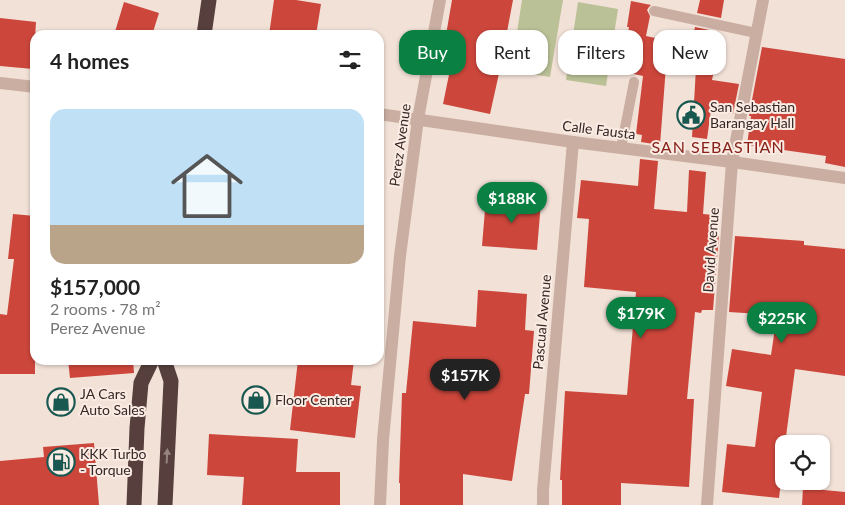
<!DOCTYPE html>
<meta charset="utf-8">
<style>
body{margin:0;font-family:Lato,sans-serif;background:#f6f6f6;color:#222;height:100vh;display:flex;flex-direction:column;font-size:19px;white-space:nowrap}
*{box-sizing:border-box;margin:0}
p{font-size:16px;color:#767676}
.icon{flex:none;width:28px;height:28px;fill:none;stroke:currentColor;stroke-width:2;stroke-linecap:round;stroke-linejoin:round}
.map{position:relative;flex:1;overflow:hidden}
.drawer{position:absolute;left:30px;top:30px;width:354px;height:335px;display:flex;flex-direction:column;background:#fff;border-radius:15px;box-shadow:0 1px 4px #0004}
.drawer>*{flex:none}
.banner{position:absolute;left:399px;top:30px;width:371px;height:45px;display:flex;gap:10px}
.fabs{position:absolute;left:775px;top:435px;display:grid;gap:10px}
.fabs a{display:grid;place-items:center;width:55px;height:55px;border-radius:10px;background:#fff;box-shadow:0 1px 4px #0004;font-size:25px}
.price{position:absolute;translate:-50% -42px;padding:0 11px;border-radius:18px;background:#0b8043;color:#fff;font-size:16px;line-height:32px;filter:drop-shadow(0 1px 2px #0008)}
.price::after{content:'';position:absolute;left:50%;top:30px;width:15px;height:11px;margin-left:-8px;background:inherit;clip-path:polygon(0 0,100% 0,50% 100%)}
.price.selected{background:#222;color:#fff}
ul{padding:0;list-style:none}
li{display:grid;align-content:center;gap:10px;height:265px;padding:0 20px}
li span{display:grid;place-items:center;height:155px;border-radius:15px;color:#555}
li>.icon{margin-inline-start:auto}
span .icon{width:90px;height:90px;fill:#fffc;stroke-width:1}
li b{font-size:21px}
h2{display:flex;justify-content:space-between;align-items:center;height:60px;padding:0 20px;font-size:21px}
.pill{padding:0 18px;border-radius:15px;background:#fff;box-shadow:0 1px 4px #0004;font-size:18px;line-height:45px}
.pill.selected{background:#0b8043;color:#fff}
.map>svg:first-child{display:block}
</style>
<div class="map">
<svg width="845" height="505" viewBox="0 0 845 505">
<rect width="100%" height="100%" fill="#f2e1d7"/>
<g fill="#bac196">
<polygon points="522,0 563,0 550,77 511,71"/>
<polygon points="578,2 618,9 606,86 566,80"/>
</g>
<g fill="#cc463b">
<polygon points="274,0 296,0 321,4 316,35 269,35"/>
<polygon points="452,0 513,0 500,69 490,114 443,104 452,60 442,58"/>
<polygon points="700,0 724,0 721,18 697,13"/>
<polygon points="631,1 651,5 649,7 647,10 650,16 646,36 660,39 655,64 666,66 660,145 641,142 642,135 636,134 643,76 620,71 629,27 627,27"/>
<polygon points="124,2 159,13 152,35 114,35"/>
<polygon points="0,18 36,22 33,69 0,66"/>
<polygon points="695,27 719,32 718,41 720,41 712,80 739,84 733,114 711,110 707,139 692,137 696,68 687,67"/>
<polygon points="762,47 845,59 845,167 825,163 826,156 747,145 751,116 749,116"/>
<polygon points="640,159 658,161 654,209 687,212 689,170 706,172 703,214 713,215 711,232 716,233 716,235 719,235 713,310 702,310 701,313 695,312 687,399 694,399 689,487 621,483 621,505 562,505 562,480 560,480 565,391 627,395 636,292 584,287 589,219 577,218 581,180 638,186"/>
<polygon points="486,198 541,202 537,250 482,246"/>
<polygon points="13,214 35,216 35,292 33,292 31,344 35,344 35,374 0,374 0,314 7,315 14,259 8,259"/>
<polygon points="735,236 804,241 804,245 845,249 845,376 795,369 785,444 784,444 784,457 779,498 722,492 727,444 755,447 762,392 726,386 732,349 771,355 777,315 729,312"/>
<polygon points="478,290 527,294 525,330 534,331 529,394 525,394 512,481 463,474 463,505 400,505 400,483 399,483 402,393 406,393 413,321 476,327"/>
<polygon points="68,360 133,360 134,373 70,378"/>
<polygon points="298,360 354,360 351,385 361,386 355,438 290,430"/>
<polygon points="209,434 298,439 296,472 340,472 340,505 242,505 244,477 207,475"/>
<polygon points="94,443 99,505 0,505 0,461 44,457 43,447"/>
<polygon points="803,488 845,492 845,505 802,505"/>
</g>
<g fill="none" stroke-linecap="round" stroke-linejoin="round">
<g stroke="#caaea2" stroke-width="10">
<polyline points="654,11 756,33"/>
<polyline points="621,148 634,82"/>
</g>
<g stroke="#caaea2" stroke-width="12">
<polyline points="0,83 35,87"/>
<polyline points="379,114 573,142 732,162 845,178"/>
<polyline points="380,505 383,440 400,256 418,119 440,0"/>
<polyline points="543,505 543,490 573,142"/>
<polyline points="707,505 732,162 763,0"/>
</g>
<g stroke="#563f3c" stroke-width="15">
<polyline points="204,35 209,0"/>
<polyline points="164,360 171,381 165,505"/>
<polyline points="134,505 137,428 141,383 152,360"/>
</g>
</g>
<defs><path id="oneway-solid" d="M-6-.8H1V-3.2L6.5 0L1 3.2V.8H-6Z" transform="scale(1.25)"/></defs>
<use fill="#98847f" href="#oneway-solid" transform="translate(167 456) rotate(-87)"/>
<defs>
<g id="civic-ring" transform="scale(1.4375)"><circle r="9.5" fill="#faebe3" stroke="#195851" stroke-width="1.5"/><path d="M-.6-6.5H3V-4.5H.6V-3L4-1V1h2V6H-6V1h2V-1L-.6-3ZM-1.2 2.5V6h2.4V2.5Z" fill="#195851"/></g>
<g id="shop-ring" transform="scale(1.4375)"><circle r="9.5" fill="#faebe3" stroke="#195851" stroke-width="1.5"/><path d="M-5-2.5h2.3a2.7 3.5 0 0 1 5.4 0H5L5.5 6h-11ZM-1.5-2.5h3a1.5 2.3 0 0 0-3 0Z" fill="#195851"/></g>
<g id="fuel-ring" transform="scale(1.4375)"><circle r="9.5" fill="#faebe3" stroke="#195851" stroke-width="1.5"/><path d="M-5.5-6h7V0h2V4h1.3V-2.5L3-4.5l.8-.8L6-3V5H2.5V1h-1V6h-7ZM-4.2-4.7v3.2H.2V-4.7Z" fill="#195851"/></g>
</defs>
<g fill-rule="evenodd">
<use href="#civic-ring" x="691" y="115"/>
<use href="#shop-ring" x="256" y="400"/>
<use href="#shop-ring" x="61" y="402"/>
<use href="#fuel-ring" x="61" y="462"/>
</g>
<g text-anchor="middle" stroke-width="4" stroke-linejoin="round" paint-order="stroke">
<g font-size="14" fill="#352725" stroke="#faebe3" text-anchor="start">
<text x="710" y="112">San Sebastian<tspan x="710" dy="16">Barangay Hall</tspan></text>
<text x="80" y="399">JA Cars<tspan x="80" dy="16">Auto Sales</tspan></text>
<text x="275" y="405">Floor Center</text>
<text x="80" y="459">KKK Turbo<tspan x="80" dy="16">- Torque</tspan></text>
</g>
<g font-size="14" fill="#352725" stroke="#faebe3">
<text transform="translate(599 130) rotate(7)" y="5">Calle Fausta</text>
<text transform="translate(400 145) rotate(-82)" y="5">Perez Avenue</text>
<text transform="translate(711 250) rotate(-86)" y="5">David Avenue</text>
<text transform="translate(542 322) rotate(-85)" y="5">Pascual Avenue</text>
</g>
<g font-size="16" letter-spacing="1" fill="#87221b" stroke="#faebe3">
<text x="718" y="153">SAN SEBASTIAN</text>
</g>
</g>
</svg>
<div class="fabs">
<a><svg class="icon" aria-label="locate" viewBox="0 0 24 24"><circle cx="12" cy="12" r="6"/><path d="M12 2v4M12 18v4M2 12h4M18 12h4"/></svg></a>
</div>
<b class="price" style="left:512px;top:224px">$188K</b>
<b class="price" style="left:641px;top:339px">$179K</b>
<b class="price" style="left:782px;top:344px">$225K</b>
<b class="price selected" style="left:465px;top:401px">$157K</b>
<div class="banner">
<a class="pill selected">Buy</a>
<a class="pill">Rent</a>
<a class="pill">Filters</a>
<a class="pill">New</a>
</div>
<section class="drawer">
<h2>4 homes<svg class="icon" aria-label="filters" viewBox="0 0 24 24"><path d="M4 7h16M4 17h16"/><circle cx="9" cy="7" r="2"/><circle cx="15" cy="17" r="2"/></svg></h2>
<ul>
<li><span style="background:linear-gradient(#bfe0f5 75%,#b9a48a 0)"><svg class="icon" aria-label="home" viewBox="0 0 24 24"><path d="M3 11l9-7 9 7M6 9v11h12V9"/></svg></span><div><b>$157,000</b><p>2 rooms · 78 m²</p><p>Perez Avenue</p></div></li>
</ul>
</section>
</div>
